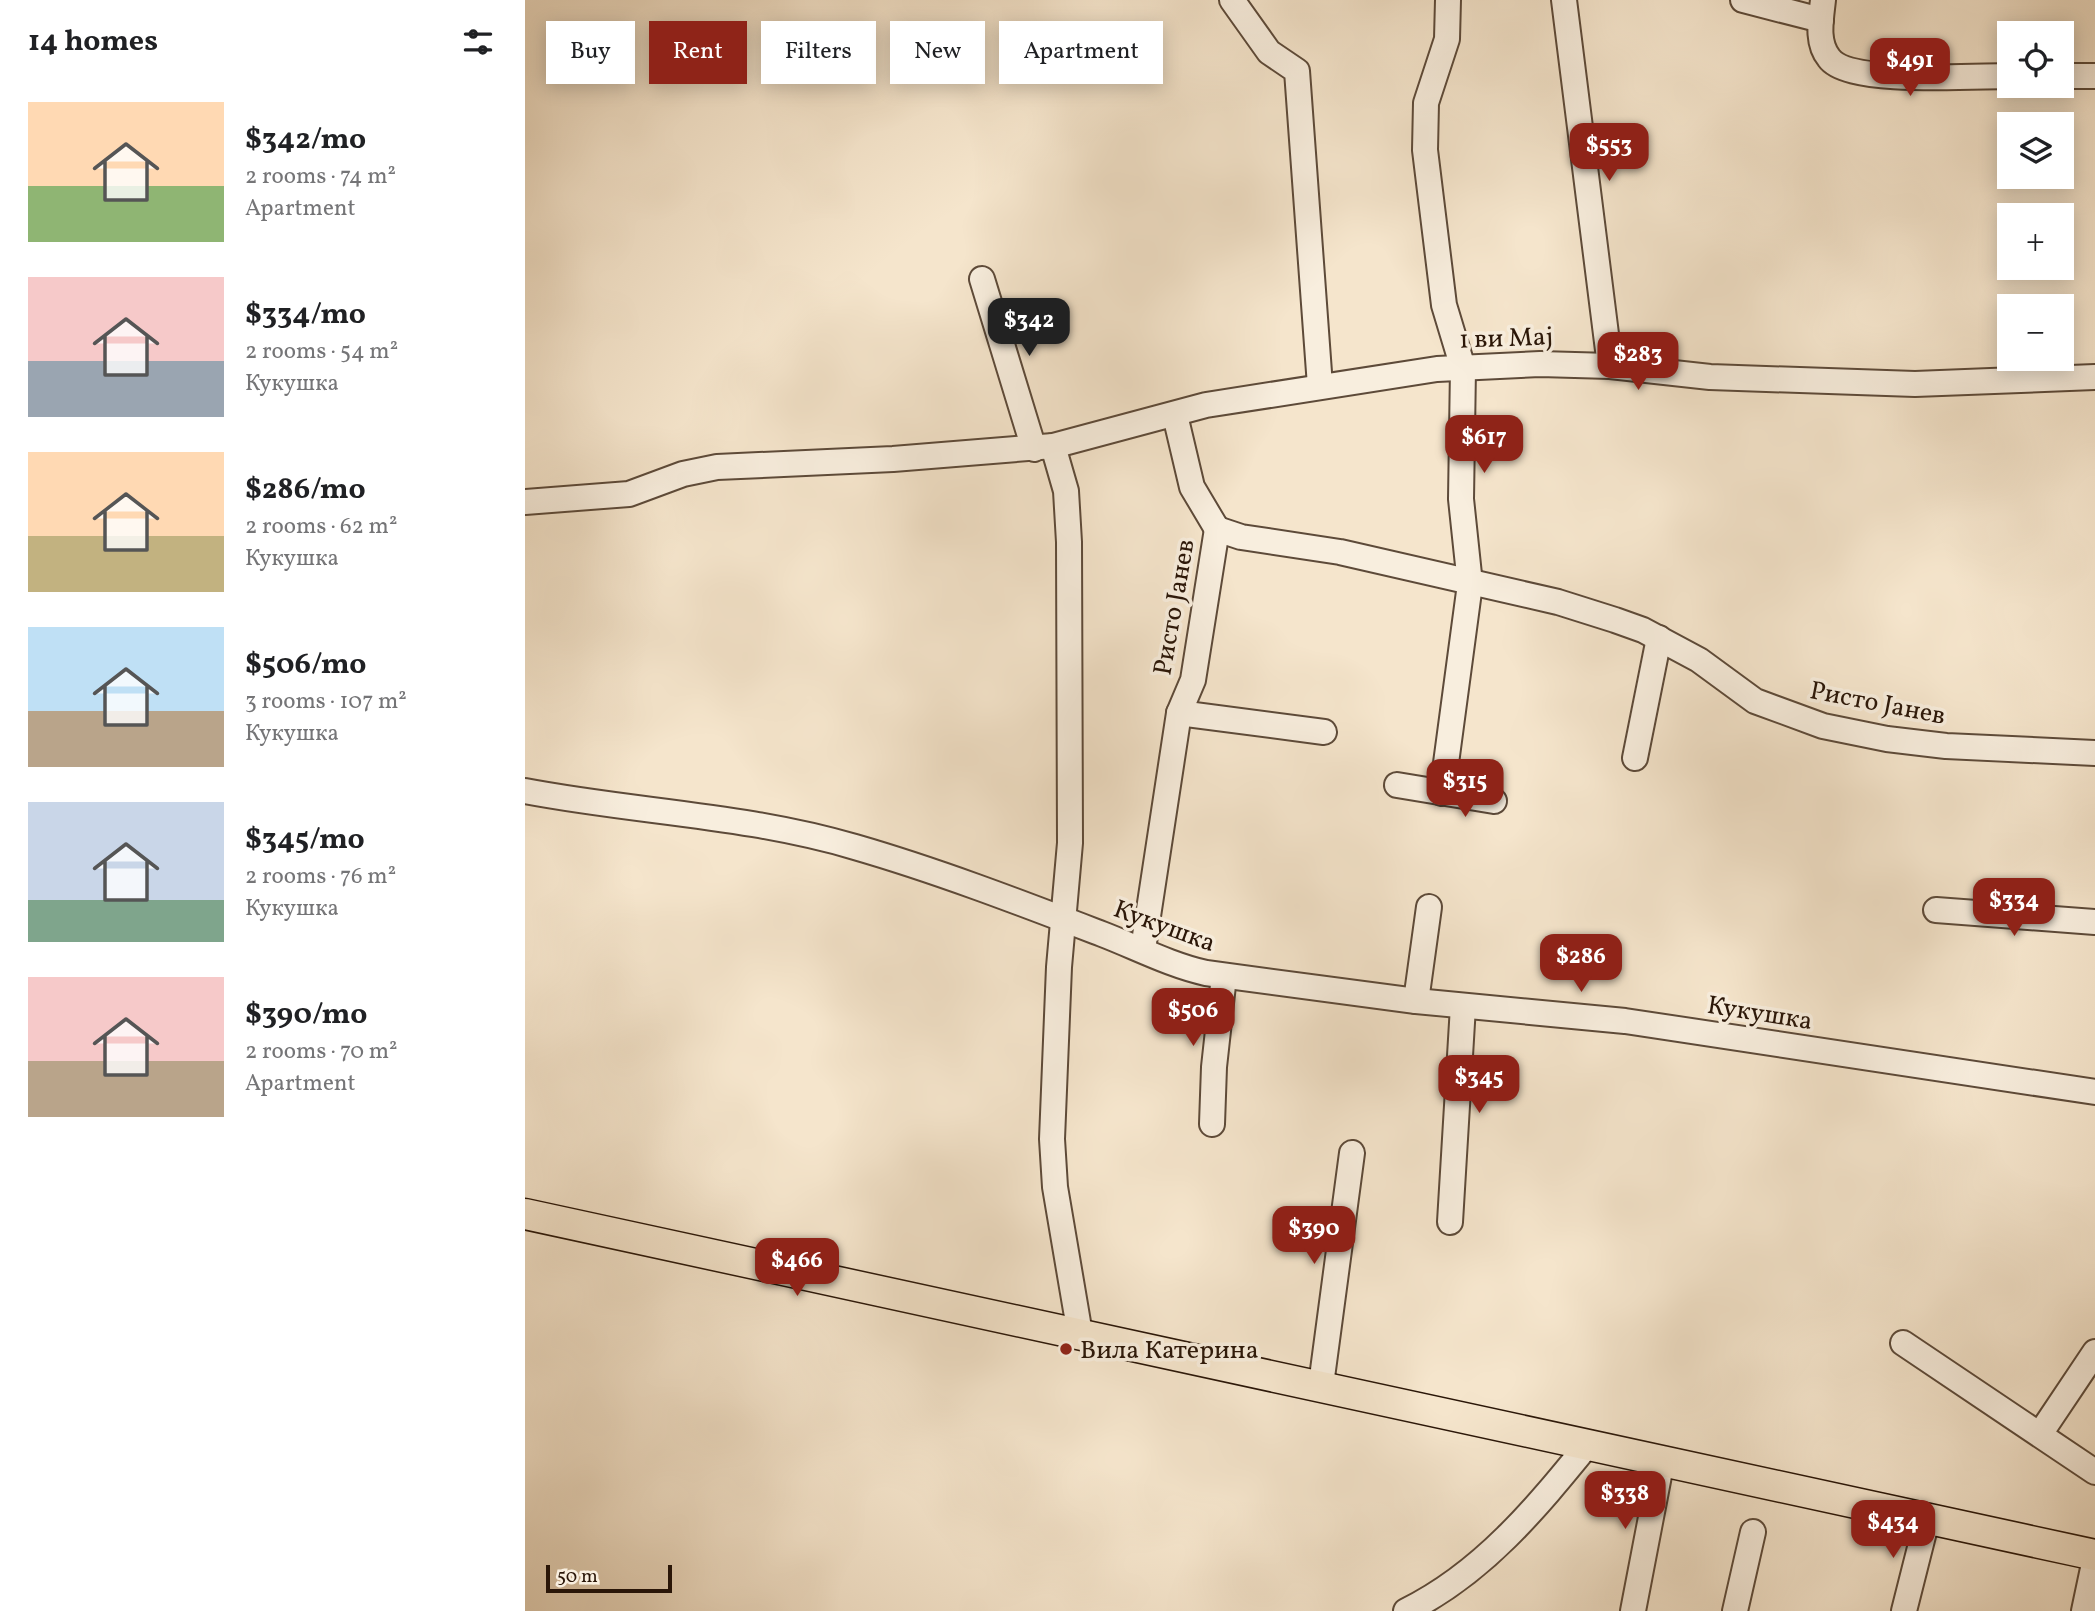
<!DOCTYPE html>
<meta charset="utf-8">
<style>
body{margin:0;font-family:Vollkorn,serif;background:#f6f6f6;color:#202124;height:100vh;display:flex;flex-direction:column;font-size:26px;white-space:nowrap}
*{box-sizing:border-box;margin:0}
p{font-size:23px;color:#757577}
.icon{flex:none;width:38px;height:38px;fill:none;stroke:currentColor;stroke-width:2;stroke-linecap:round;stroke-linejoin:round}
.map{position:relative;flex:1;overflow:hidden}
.panel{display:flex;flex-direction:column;background:#fff;width:525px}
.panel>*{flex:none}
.top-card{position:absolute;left:21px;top:21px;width:665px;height:63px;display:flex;gap:14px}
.controls{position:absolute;left:1472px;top:21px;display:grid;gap:14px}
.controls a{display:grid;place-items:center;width:77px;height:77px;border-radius:0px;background:#fff;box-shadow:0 4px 18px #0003;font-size:35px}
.scale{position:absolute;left:21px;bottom:18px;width:126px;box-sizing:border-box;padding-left:7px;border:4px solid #2a1608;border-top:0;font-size:19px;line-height:24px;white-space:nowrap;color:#2a1608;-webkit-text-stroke:5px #f8eede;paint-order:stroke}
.price{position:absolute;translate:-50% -60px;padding:0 16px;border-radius:14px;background:#8f2418;color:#fff;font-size:23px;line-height:46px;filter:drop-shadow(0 2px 4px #0008)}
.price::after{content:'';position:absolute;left:50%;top:42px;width:21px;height:16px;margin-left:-10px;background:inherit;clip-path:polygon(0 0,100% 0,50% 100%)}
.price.current{background:#222;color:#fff}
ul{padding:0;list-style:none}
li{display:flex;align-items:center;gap:21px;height:175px;padding:0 28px}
li span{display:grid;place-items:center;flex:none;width:196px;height:140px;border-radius:0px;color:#555}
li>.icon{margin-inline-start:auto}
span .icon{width:84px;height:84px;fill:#fffc;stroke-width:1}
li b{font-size:30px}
h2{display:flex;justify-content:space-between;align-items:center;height:84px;padding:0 28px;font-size:30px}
.tag{padding:0 24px;border-radius:0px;background:#fff;box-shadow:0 4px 18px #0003;font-size:24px;line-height:63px}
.tag.current{background:#8f2418;color:#fff}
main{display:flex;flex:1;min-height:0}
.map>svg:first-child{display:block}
</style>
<main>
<section class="panel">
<h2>14 homes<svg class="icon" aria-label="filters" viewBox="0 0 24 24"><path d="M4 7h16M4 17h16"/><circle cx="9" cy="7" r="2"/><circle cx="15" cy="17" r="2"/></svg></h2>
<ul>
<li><span style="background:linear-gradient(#ffd9b3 60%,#8fb573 0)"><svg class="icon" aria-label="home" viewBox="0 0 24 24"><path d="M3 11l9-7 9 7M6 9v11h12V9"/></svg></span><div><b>$342/mo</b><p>2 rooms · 74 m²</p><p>Apartment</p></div></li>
<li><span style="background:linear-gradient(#f6c9c9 60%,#9aa5b1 0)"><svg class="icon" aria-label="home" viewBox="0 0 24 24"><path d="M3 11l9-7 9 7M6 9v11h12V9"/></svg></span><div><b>$334/mo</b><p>2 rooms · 54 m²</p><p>Кукушка</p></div></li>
<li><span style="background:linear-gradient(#ffd9b3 60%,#c2b280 0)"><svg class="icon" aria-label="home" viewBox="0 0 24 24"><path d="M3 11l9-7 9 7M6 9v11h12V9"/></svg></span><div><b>$286/mo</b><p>2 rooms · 62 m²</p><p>Кукушка</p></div></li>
<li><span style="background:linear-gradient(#bfe0f5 60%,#b9a48a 0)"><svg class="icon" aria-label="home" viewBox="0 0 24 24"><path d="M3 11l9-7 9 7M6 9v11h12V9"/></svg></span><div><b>$506/mo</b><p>3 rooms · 107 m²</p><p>Кукушка</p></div></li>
<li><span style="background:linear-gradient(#c9d6e8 70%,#7fa58c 0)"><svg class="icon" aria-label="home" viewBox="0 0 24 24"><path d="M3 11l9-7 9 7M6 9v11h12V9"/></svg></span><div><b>$345/mo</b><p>2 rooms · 76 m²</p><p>Кукушка</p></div></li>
<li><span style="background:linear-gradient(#f6c9c9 60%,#b9a48a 0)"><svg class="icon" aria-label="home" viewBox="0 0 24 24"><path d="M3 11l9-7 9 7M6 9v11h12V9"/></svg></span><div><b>$390/mo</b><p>2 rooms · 70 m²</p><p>Apartment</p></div></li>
</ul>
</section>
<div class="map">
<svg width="1570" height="1611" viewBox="0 0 1570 1611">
<rect width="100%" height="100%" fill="#f5e5cc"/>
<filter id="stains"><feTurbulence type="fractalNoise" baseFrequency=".00286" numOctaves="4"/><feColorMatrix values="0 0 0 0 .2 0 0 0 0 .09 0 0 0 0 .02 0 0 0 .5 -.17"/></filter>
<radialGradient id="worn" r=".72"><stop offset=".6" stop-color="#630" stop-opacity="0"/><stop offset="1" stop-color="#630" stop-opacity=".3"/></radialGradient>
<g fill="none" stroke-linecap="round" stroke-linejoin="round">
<g stroke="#5d4a39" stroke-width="28">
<g id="minor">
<polyline points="707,0 744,52 772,71 795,386"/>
<polyline points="1039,0 1085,366"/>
<polyline points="1218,0 1296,20"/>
<path d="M 1298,0 C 1296,19 1291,42 1304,58 C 1323,85 1448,76 1484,76"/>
<polyline points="1536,76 1570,76"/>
<polyline points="457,279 509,449"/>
<polyline points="650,415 667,487 692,529"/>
<polyline points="528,446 541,491 544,542 545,843 534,967 527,1139 530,1187 555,1334"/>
<polyline points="0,502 104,494 158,474 192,467 368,459 528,446 681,405 912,369 1015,364 1085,366 1185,377 1390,384 1570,377"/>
<polyline points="654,713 799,732"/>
<polyline points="1110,758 1134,638"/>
<polyline points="872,785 969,801"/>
<path d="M 0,791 C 110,812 222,815 330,847 C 413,871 496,903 577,934 C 611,947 645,965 681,973 L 891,1001 L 1100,1021 L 1570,1092"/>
<polyline points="917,793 945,584 936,499 938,368 919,305 900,150 901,103 922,39 923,0"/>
<polyline points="1411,910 1570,922"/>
<polyline points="618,949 654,713 668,680 692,529 716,537 815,552 1033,602 1090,620 1118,630 1174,660 1230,701 1298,726 1362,739 1421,746 1570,753"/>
<polyline points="891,1001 904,907"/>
<polyline points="687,1124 689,1067 699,976"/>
<polyline points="925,1222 938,1006"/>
<polyline points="1378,1343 1570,1472"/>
<polyline points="796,1385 827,1153"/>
<polyline points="1515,1434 1570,1352"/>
<path d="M 881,1611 C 958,1573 1011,1508 1064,1443"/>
<polyline points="1108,1611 1137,1460"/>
<polyline points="1210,1611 1228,1532"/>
<polyline points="1379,1611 1402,1520"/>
<polyline points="1559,1611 1570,1559"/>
</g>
</g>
<g stroke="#2a1608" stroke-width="33">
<polyline id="major" points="0,1214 1570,1555"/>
</g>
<use href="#minor" stroke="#f8eede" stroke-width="24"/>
<use href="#major" stroke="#f5e5cc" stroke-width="30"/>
</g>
<circle fill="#8f2418" stroke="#f8eede" stroke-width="2.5" cx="541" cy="1349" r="7"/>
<g text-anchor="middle" stroke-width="7" stroke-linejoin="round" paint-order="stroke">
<g font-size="26" fill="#2a1608" stroke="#f8eede">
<text transform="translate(981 337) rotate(-2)" y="9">1 ви Мај</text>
<text transform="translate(648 607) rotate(-80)" y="9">Ристо Јанев</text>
<text transform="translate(1353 702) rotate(11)" y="9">Ристо Јанев</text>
<text transform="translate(640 925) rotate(20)" y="9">Кукушка</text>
<text transform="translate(1235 1012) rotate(9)" y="9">Кукушка</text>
</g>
<g font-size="26" fill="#2a1608" stroke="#f8eede" text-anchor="start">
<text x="555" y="1358">Вила Катерина</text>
</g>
</g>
<rect width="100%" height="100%" filter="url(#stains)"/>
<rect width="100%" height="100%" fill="url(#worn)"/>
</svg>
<div class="controls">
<a><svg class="icon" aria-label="locate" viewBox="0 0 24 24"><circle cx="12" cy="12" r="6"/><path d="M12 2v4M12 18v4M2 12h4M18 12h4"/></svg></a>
<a><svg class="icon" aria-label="layers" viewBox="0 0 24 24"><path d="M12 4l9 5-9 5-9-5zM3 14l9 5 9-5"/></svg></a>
<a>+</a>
<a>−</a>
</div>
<div class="scale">50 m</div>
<b class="price" style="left:1385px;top:98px">$491</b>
<b class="price" style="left:1084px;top:183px">$553</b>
<b class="price current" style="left:504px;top:358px">$342</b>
<b class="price" style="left:1113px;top:392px">$283</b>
<b class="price" style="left:959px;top:475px">$617</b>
<b class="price" style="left:940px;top:819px">$315</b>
<b class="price" style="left:1489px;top:938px">$334</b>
<b class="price" style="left:1056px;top:994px">$286</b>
<b class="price" style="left:668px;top:1048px">$506</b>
<b class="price" style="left:954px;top:1115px">$345</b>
<b class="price" style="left:789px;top:1266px">$390</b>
<b class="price" style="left:272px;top:1298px">$466</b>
<b class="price" style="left:1100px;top:1531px">$338</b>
<b class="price" style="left:1368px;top:1560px">$434</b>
<div class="top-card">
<a class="tag">Buy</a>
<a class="tag current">Rent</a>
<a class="tag">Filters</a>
<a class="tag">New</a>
<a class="tag">Apartment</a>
</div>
</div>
</main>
